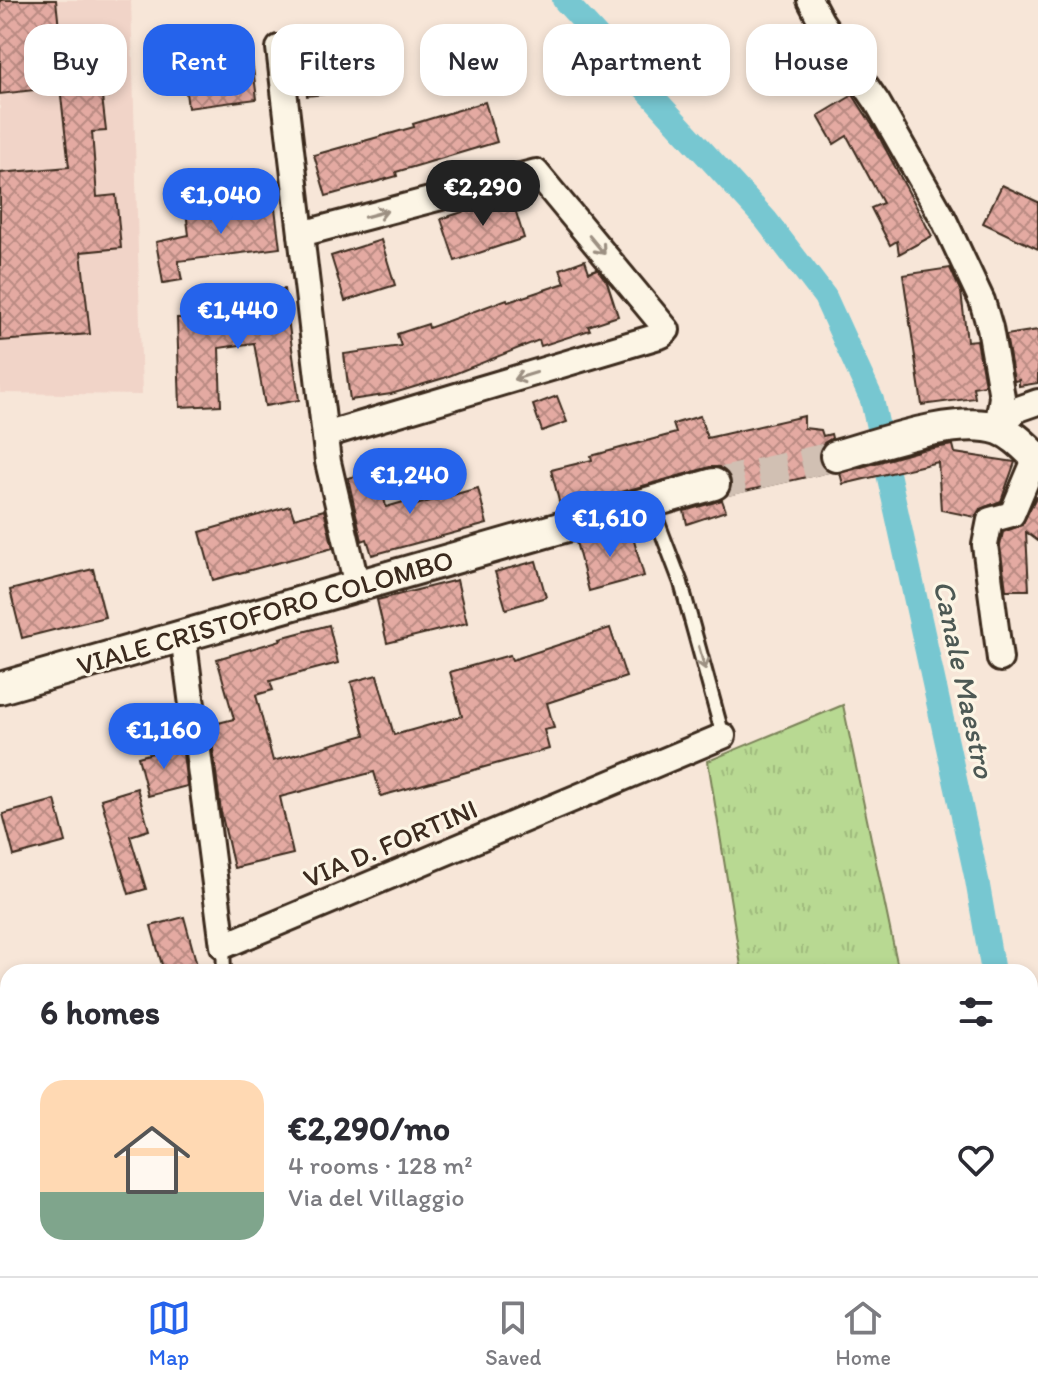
<!DOCTYPE html>
<meta charset="utf-8">
<style>
body{margin:0;font-family:Itim,sans-serif;background:#f7f7f7;color:#2b2b33;height:100vh;display:flex;flex-direction:column;font-size:30px;white-space:nowrap}
*{box-sizing:border-box;margin:0}
p{font-size:26px;color:#7c7c81}
.icon{flex:none;width:44px;height:44px;fill:none;stroke:currentColor;stroke-width:2;stroke-linecap:round;stroke-linejoin:round}
.map{position:relative;flex:1;overflow:hidden}
.details{position:absolute;left:0px;top:964px;width:1038px;height:312px;display:flex;flex-direction:column;background:#fff;border-radius:24px 24px 0 0;box-shadow:0 4px 12px #0003}
.details>*{flex:none}
.top-card{position:absolute;left:24px;top:24px;width:990px;height:72px;display:flex;gap:16px}
.price{position:absolute;translate:-50% -68px;padding:0 18px;border-radius:28px;background:#2563eb;color:#fff;font-size:26px;line-height:52px;filter:drop-shadow(0 2px 4px #0008)}
.price::after{content:'';position:absolute;left:50%;top:48px;width:24px;height:18px;margin-left:-12px;background:inherit;clip-path:polygon(0 0,100% 0,50% 100%)}
.price.on{background:#222;color:#fff}
ul{padding:0;list-style:none}
li{display:flex;align-items:center;gap:24px;height:200px;padding:0 40px}
li+li{border-top:2px solid #e1e1e2}
li span{display:grid;place-items:center;flex:none;width:224px;height:160px;border-radius:24px;color:#555}
li>.icon{margin-inline-start:auto}
span .icon{width:96px;height:96px;fill:#fffc;stroke-width:1}
li b{font-size:34px}
h2{display:flex;justify-content:space-between;align-items:center;height:96px;padding:0 40px;font-size:34px}
.pill{padding:0 28px;border-radius:24px;background:#fff;box-shadow:0 4px 12px #0003;font-size:28px;line-height:72px}
.pill.on{background:#2563eb;color:#fff}
.tab-bar{display:flex;justify-content:space-around;align-items:center;height:112px;border-top:2px solid #e1e1e2;background:#fff;font-size:22px;color:#7c7c81}
.tab-bar a{display:grid;justify-items:center;gap:4px}
.tab-bar .on{color:#2563eb}
.map>svg:first-child{display:block}
</style>
<div class="map">
<svg width="1038" height="1276" viewBox="0 0 1038 1276">
<defs>
<pattern id="park-tufts" width="24" height="20" patternUnits="userSpaceOnUse" patternTransform="scale(2)"><rect width="24" height="20" fill="#b8d992"/><path d="M3 7l-1-3M5 7V3M7 7l1-3M15 17l-1-3M17 17v-4M19 17l1-3" fill="none" stroke="#9fba7d"/></pattern>
<pattern id="building-cross-hatch" width="8" height="8" patternUnits="userSpaceOnUse" patternTransform="scale(2)"><rect width="8" height="8" fill="#e4aaa2"/><path d="M0 0l8 8M0 8l8-8" fill="none" stroke="#ba8b83"/></pattern>
</defs>
<rect width="100%" height="100%" fill="#f7e6d8"/>
<filter id="ink" filterUnits="userSpaceOnUse"><feTurbulence type="fractalNoise" baseFrequency=".0125" numOctaves="2"/><feDisplacementMap in="SourceGraphic" scale="16" xChannelSelector="R" yChannelSelector="G"/><feConvolveMatrix kernelMatrix="1 2 1 2 8 2 1 2 1" color-interpolation-filters="sRGB"/></filter>
<g filter="url(#ink)">
<polygon fill="#f1d4c8" points="0,0 131,0 142,395 0,393"/>
<polygon fill="url(#park-tufts)" stroke="#7a8258" stroke-width="2" points="843,705 899,972 742,972 708,761"/>
<polygon fill="#b8d992" stroke="#7a8258" stroke-width="2" points="8,1057 8,1268 227,1268 230,1276 0,1276 0,1060"/>
<g fill="none" stroke-linecap="round" stroke-linejoin="round">
<polyline stroke="#5f8889" stroke-width="7" points="830,1276 833,1268"/>
<g stroke="#77c7d1" stroke-width="24">
<polyline points="564,0 766,220 825,297 872,400 977,880 993,972"/>
<polyline points="1030,1159 1038,1202"/>
</g>
</g>
<g fill="url(#building-cross-hatch)" stroke="#3b2a1e" stroke-width="2">
<polygon points="0,0 56,0 62,57 97,54 106,131 92,132 97,197 116,195 121,248 81,252 90,334 0,341 0,173 69,167 60,87 0,94"/>
<polygon points="356,43 362,90 307,96 302,49"/>
<polygon points="251,52 257,99 188,108 182,61"/>
<polygon points="853,95 876,131 932,236 899,254 897,241 890,245 871,208 883,203 847,136 834,144 818,116"/>
<polygon points="485,102 497,142 396,172 397,176 326,196 314,155 414,127 413,124"/>
<polygon points="1002,185 1038,202 1038,249 983,223"/>
<polygon points="511,196 524,238 455,261 441,219"/>
<polygon points="274,200 280,248 178,261 182,280 163,283 156,242 189,235 186,212"/>
<polygon points="381,240 395,285 345,301 331,256"/>
<polygon points="585,260 589,272 597,269 607,282 618,316 588,326 590,330 541,346 539,340 444,378 391,394 350,400 344,354 401,346 397,334 428,324 429,328 507,299 508,302 565,283 560,269"/>
<polygon points="950,268 961,292 967,341 977,340 985,385 973,387 975,398 922,405 903,275"/>
<polygon points="284,289 299,400 265,406 254,343 219,348 221,405 180,407 177,318 248,316 245,294"/>
<polygon points="1038,330 1038,383 1019,386 1019,380 1014,381 1006,335"/>
<polygon points="557,396 567,422 542,431 533,405"/>
<polygon points="700,416 707,438 804,416 804,428 821,430 823,436 831,434 832,438 824,443 818,453 819,462 829,472 728,495 731,480 727,472 719,467 710,467 561,509 551,470 592,460 591,456 676,433 673,424"/>
<polygon points="953,445 955,453 1015,462 1001,501 980,509 975,517 941,510 938,462 843,484 840,473 922,450"/>
<polygon points="378,471 386,507 414,499 416,505 478,488 487,524 372,555 367,539 362,541 348,478"/>
<polygon points="1036,497 1038,498 1038,541 1026,532 1029,590 1006,590 1000,546 1003,532 1022,525"/>
<polygon points="722,500 726,511 687,524 684,511"/>
<polygon points="290,506 294,518 324,510 333,548 213,580 200,532"/>
<polygon points="630,527 644,576 589,591 576,542"/>
<polygon points="536,561 546,597 506,609 495,572"/>
<polygon points="93,569 105,617 22,638 10,590"/>
<polygon points="457,580 467,623 387,643 377,600"/>
<polygon points="329,625 338,663 270,681 273,690 256,695 273,761 365,735 351,682 377,675 394,735 462,716 450,672 510,655 512,660 610,628 626,677 547,703 554,728 544,730 549,749 381,796 374,772 280,797 293,854 234,868 221,812 210,725 234,719 217,659 281,640 280,638"/>
<polygon points="182,745 187,786 148,796 138,757"/>
<polygon points="137,788 149,830 130,836 146,889 129,894 101,799"/>
<polygon points="55,800 66,842 14,856 3,814"/>
<polygon points="184,917 197,965 164,972 151,926"/>
</g>
<g fill="none" stroke-linecap="round" stroke-linejoin="round">
<polyline stroke="#d1c0b3" stroke-width="30" stroke-dasharray="30 15" stroke-linecap="butt" points="714,484 836,456"/>
<g stroke="#3b2a1e" stroke-width="18">
<g id="service">
<polyline points="650,502 681,583 723,736"/>
<polyline points="223,946 224,972"/>
</g>
</g>
<g stroke="#3b2a1e" stroke-width="30">
<g id="minor">
<polyline points="810,0 821,21 877,102 943,218 982,301 990,328 1002,397 997,428"/>
<polyline points="279,48 328,462 357,586"/>
<polyline points="301,234 536,172 667,330 662,335 325,435"/>
<polyline points="997,428 1018,409 1038,402"/>
<polyline points="183,635 223,946 723,736"/>
<polyline points="1000,659 985,545 990,520 1012,514 1036,457"/>
</g>
</g>
<g stroke="#3b2a1e" stroke-width="36">
<g id="tertiary">
<path d="M 836,456 C 879,444 957,415 999,429 C 1015,435 1026,448 1038,459"/>
<polyline points="0,688 714,484"/>
</g>
</g>
<use href="#service" stroke="#fcf5e5" stroke-width="12"/>
<use href="#minor" stroke="#fcf5e5" stroke-width="24"/>
<use href="#tertiary" stroke="#fcf5e5" stroke-width="30"/>
</g>
<defs><path id="oneway-shaft" d="M-6 0H5M1.5-3L5.5 0L1.5 3" fill="none" stroke-width="1.6" stroke-linecap="round" stroke-linejoin="round" transform="scale(2)"/></defs>
<g stroke="#9c9082">
<use href="#oneway-shaft" transform="translate(376 214) rotate(-15)"/>
<use href="#oneway-shaft" transform="translate(597 245) rotate(50)"/>
<use href="#oneway-shaft" transform="translate(525 376) rotate(163)"/>
<use href="#oneway-shaft" transform="translate(702 658) rotate(74)"/>
</g>
</g>
<g text-anchor="middle" stroke-width="6" stroke-linejoin="round" paint-order="stroke">
<g font-size="28" fill="#3b2a1e" stroke="#fcf5e5">
<text transform="translate(265 612) rotate(-16)" y="10">VIALE CRISTOFORO COLOMBO</text>
<text transform="translate(390 843) rotate(-23)" y="10">VIA D. FORTINI</text>
</g>
<g font-size="30" font-style="italic" fill="#4d5954" stroke="#fcf5e5">
<text transform="translate(964 679) rotate(78)" y="10">Canale Maestro</text>
</g>
</g>
</svg>
<b class="price on" style="left:483px;top:228px">€2,290</b>
<b class="price" style="left:221px;top:236px">€1,040</b>
<b class="price" style="left:238px;top:351px">€1,440</b>
<b class="price" style="left:410px;top:516px">€1,240</b>
<b class="price" style="left:610px;top:559px">€1,610</b>
<b class="price" style="left:164px;top:771px">€1,160</b>
<div class="top-card">
<a class="pill">Buy</a>
<a class="pill on">Rent</a>
<a class="pill">Filters</a>
<a class="pill">New</a>
<a class="pill">Apartment</a>
<a class="pill">House</a>
</div>
<section class="details">
<h2>6 homes<svg class="icon" aria-label="filters" viewBox="0 0 24 24"><path d="M4 7h16M4 17h16"/><circle cx="9" cy="7" r="2"/><circle cx="15" cy="17" r="2"/></svg></h2>
<ul>
<li><span style="background:linear-gradient(#ffd9b3 70%,#7fa58c 0)"><svg class="icon" aria-label="home" viewBox="0 0 24 24"><path d="M3 11l9-7 9 7M6 9v11h12V9"/></svg></span><div><b>€2,290/mo</b><p>4 rooms · 128 m²</p><p>Via del Villaggio</p></div><svg class="icon" aria-label="heart" viewBox="0 0 24 24"><path d="M12 20l-8-8c-3-5 5-10 8-4 3-6 11-1 8 4z"/></svg></li>
</ul>
</section>
</div>
<nav class="tab-bar">
<a class="on"><svg class="icon" aria-label="map" viewBox="0 0 24 24"><path d="M3 6l6-2 6 2 6-2v14l-6 2-6-2-6 2zM9 4v14M15 6v14"/></svg>Map</a>
<a><svg class="icon" aria-label="saved" viewBox="0 0 24 24"><path d="M7 4h10v16l-5-4-5 4z"/></svg>Saved</a>
<a><svg class="icon" aria-label="home" viewBox="0 0 24 24"><path d="M3 11l9-7 9 7M6 9v11h12V9"/></svg>Home</a>
</nav>
